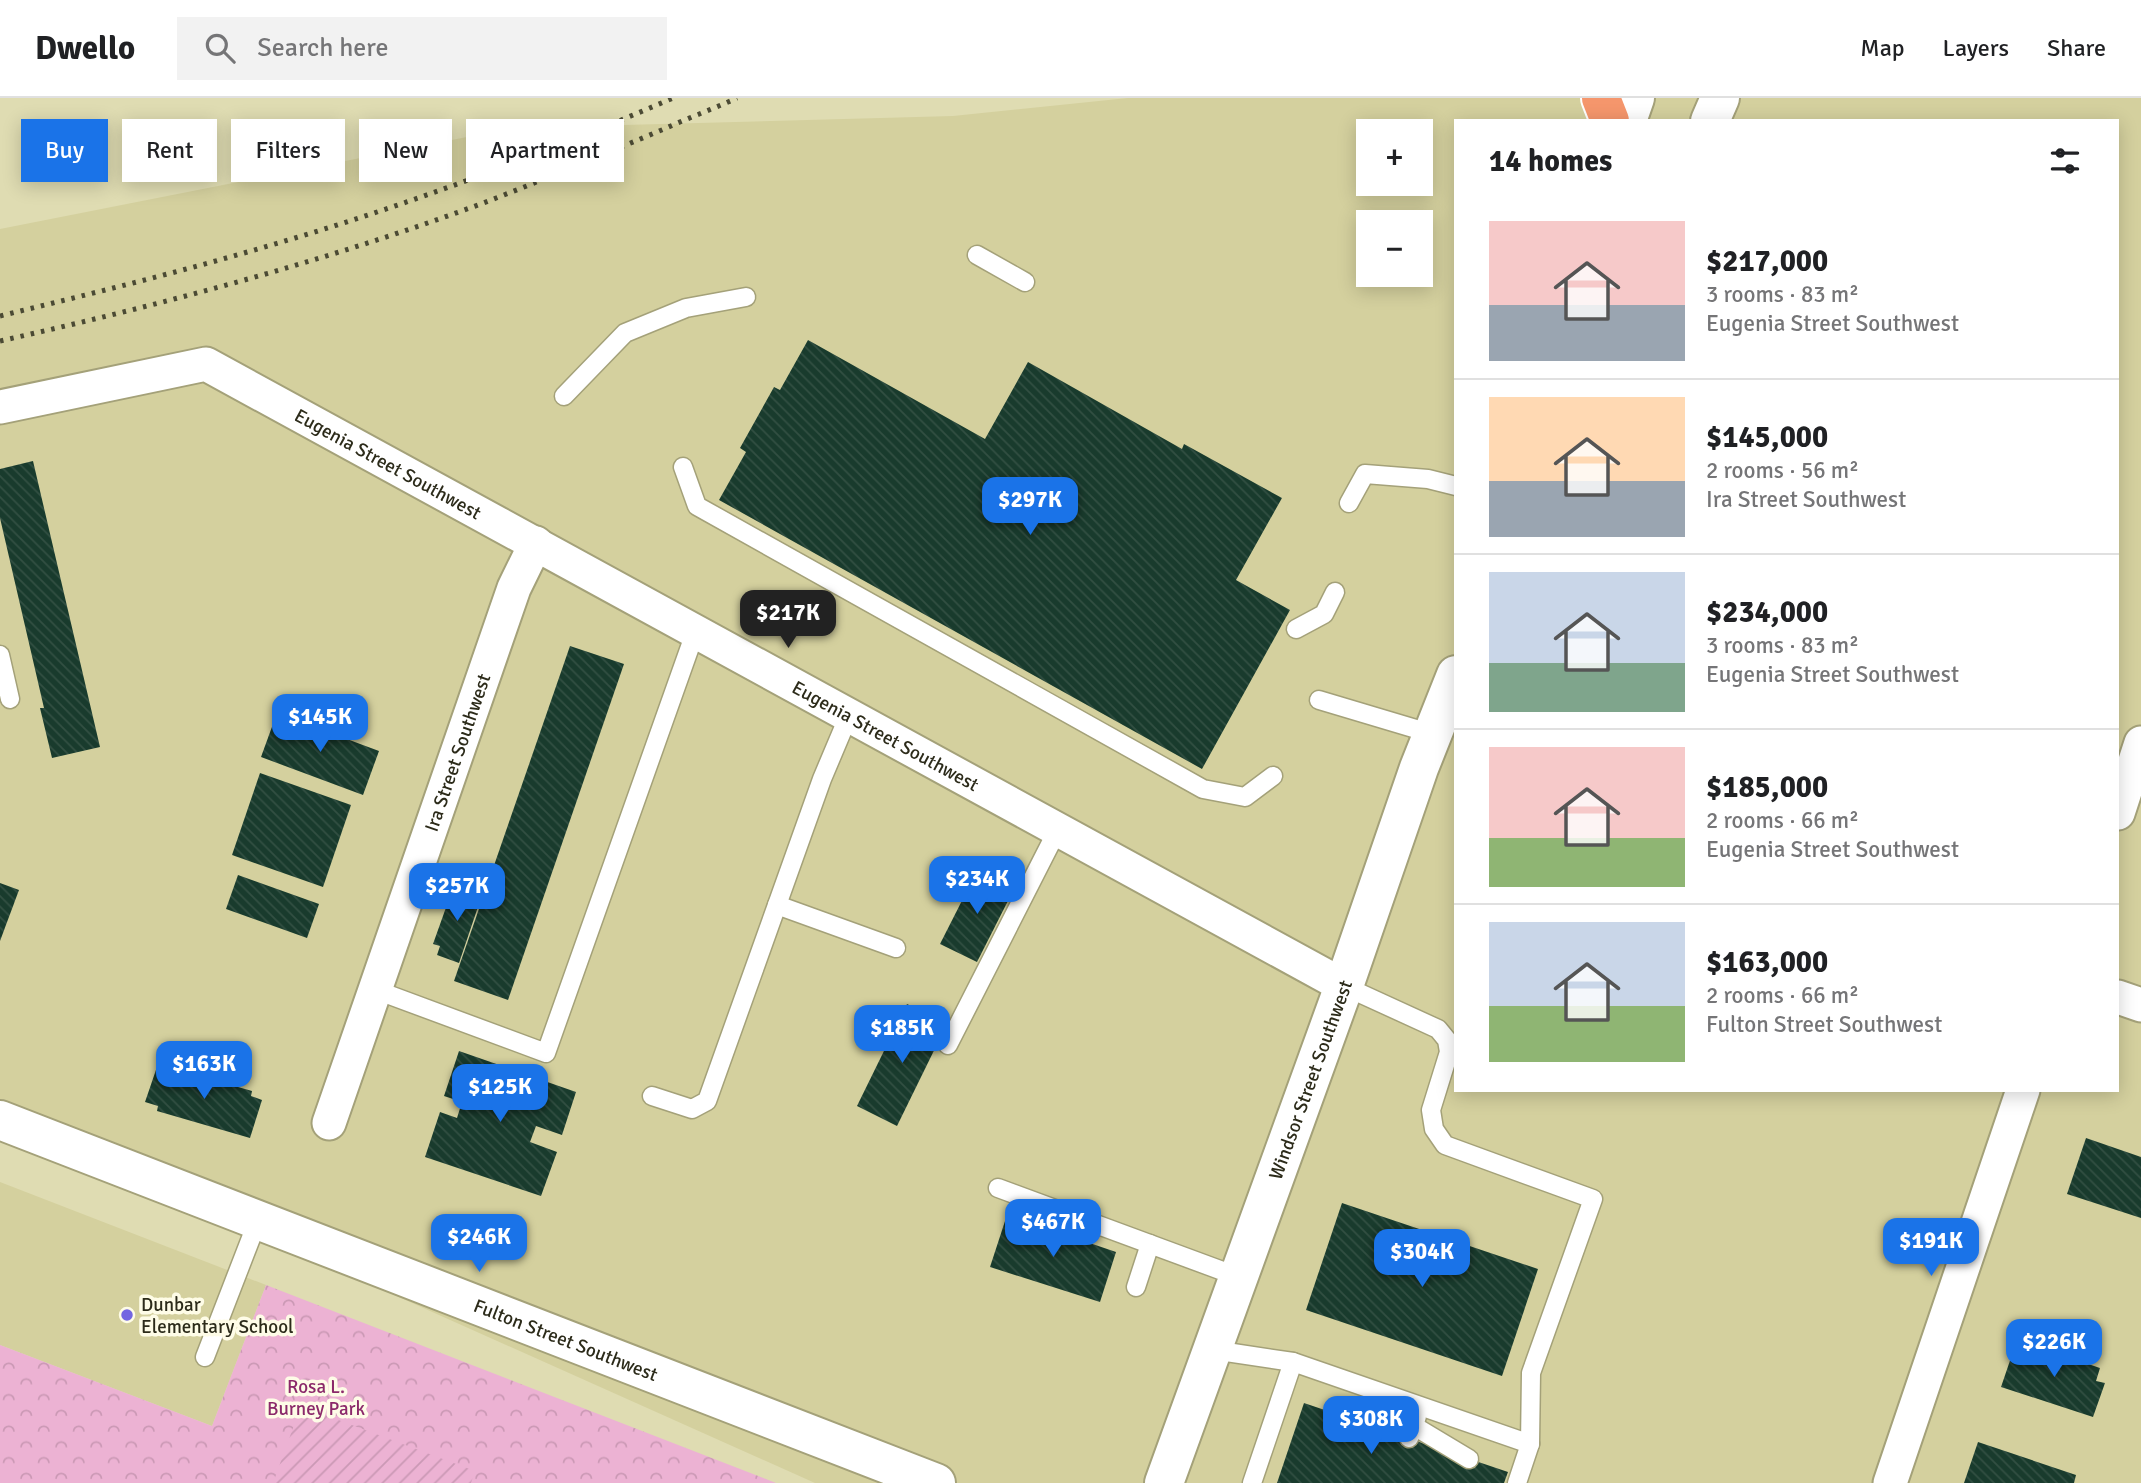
<!DOCTYPE html>
<meta charset="utf-8">
<style>
body{margin:0;font-family:Signika,sans-serif;background:#f2f2f2;color:#202124;height:100vh;display:flex;flex-direction:column;font-size:26px;white-space:nowrap}
*{box-sizing:border-box;margin:0}
p{font-size:23px;color:#757577}
.icon{flex:none;width:38px;height:38px;fill:none;stroke:currentColor;stroke-width:2;stroke-linecap:round;stroke-linejoin:round}
.map{position:relative;flex:1;overflow:hidden}
.panel{position:absolute;left:1454px;top:21px;width:665px;height:973px;display:flex;flex-direction:column;background:#fff;border-radius:0px;box-shadow:0 4px 18px #0003}
.panel>*{flex:none}
.banner{position:absolute;left:21px;top:21px;width:665px;height:63px;display:flex;gap:14px}
.buttons{position:absolute;left:1356px;top:21px;display:grid;gap:14px}
.buttons a{display:grid;place-items:center;width:77px;height:77px;border-radius:0px;background:#fff;box-shadow:0 4px 18px #0003;font-size:35px}
.price{position:absolute;translate:-50% -60px;padding:0 16px;border-radius:14px;background:#1a73e8;color:#fff;font-size:23px;line-height:46px;filter:drop-shadow(0 2px 4px #0008)}
.price::after{content:'';position:absolute;left:50%;top:42px;width:21px;height:16px;margin-left:-10px;background:inherit;clip-path:polygon(0 0,100% 0,50% 100%)}
.price.on{background:#222;color:#fff}
ul{padding:0;list-style:none}
li{display:flex;align-items:center;gap:21px;height:175px;padding:0 35px}
li+li{border-top:2px solid #e0e0e0}
li span{display:grid;place-items:center;flex:none;width:196px;height:140px;border-radius:0px;color:#555}
li>.icon{margin-inline-start:auto}
span .icon{width:84px;height:84px;fill:#fffc;stroke-width:1}
li b{font-size:30px}
h2{display:flex;justify-content:space-between;align-items:center;height:84px;padding:0 35px;font-size:30px}
.pill{padding:0 24px;border-radius:0px;background:#fff;box-shadow:0 4px 18px #0003;font-size:24px;line-height:63px}
.pill.on{background:#1a73e8;color:#fff}
header{display:flex;align-items:center;gap:42px;box-sizing:border-box;height:98px;padding:0 35px;background:#fff;border-bottom:2px solid #e0e0e0}
header strong{font-size:33px}
nav{display:flex;gap:38px;margin-inline-start:auto;font-size:24px}
.search{width:490px;height:63px;background:#f2f2f2;display:flex;align-items:center;gap:18px;box-sizing:border-box;padding:0 24px;border-radius:0px;color:#757577;font-size:26px}
.map>svg:first-child{display:block}
</style>
<header>
<strong>Dwello</strong>
<div class="search"><svg class="icon" aria-label="search" viewBox="0 0 24 24"><circle cx="10" cy="10" r="6"/><path d="M15 15l6 6"/></svg>Search here</div>
<nav><a>Map</a><a>Layers</a><a>Share</a></nav>
</header>
<div class="map">
<svg width="2141" height="1385" viewBox="0 0 2141 1385">
<defs>
<pattern id="park-crowns" width="20" height="18" patternUnits="userSpaceOnUse" patternTransform="scale(1.75)"><rect width="20" height="18" fill="#ecb2d3"/><path d="M2 6a3 3 0 1 1 6 0M12 15a3 3 0 1 1 6 0" fill="none" stroke="#cb99b5"/></pattern>
<pattern id="garden-furrows" width="10" height="10" patternUnits="userSpaceOnUse" patternTransform="scale(1.75)"><rect width="10" height="10" fill="#ecb2d3"/><path d="M-1 1l2-2M0 10L10 0M9 11l2-2" fill="none" stroke="#cb99b5"/></pattern>
<pattern id="building-back-hatch" width="6" height="6" patternUnits="userSpaceOnUse" patternTransform="scale(1.75)"><rect width="6" height="6" fill="#193b2d"/><path d="M-1 5l2 2M0 0l6 6M5-1l2 2" fill="none" stroke="#324f42"/></pattern>
</defs>
<rect width="100%" height="100%" fill="#dfdcb2"/>
<g fill="#d4d09e" fill-rule="evenodd">
<path d="M 1128,0 L 2141,0 L 2141,1385 L 815,1385 L 278,1145 L 0,1040 L 0,131 L 512,30 L 953,18 ZM 1456,23 L 2118,23 L 2118,992 L 1456,992 ZM 1368,33 L 1421,33 L 1421,86 L 1368,86 ZM 1368,124 L 1421,124 L 1421,177 L 1368,177 Z"/>
<polygon points="0,1084 266,1187 212,1328 0,1247"/>
</g>
<polygon fill="url(#park-crowns)" points="266,1187 776,1385 0,1385 0,1247 212,1328"/>
<polygon fill="url(#garden-furrows)" points="301,1308 475,1373 471,1385 273,1385"/>
<g fill="url(#building-back-hatch)">
<polygon points="808,242 985,341 1028,264 1182,351 1184,346 1282,400 1236,482 1290,512 1202,671 719,402 746,354 740,350 774,289 780,292"/>
<polygon points="33,363 100,649 52,660 40,610 44,610 0,420 0,371"/>
<polygon points="570,548 624,566 508,902 454,883"/>
<polygon points="277,615 379,653 363,697 261,659"/>
<polygon points="260,675 351,707 323,789 232,757"/>
<polygon points="977,773 1014,791 977,864 940,846"/>
<polygon points="238,777 319,806 307,840 226,811"/>
<polygon points="0,785 19,792 0,843"/>
<polygon points="454,787 482,797 459,865 437,857 440,848 433,846"/>
<polygon points="907,906 947,926 897,1028 857,1008"/>
<polygon points="459,953 576,994 562,1037 536,1028 530,1044 557,1054 541,1098 425,1059 440,1014 457,1020 462,1004 444,998"/>
<polygon points="158,966 252,993 251,998 262,1002 250,1040 157,1013 158,1008 145,1004"/>
<polygon points="2086,1040 2141,1059 2141,1120 2067,1096"/>
<polygon points="1342,1105 1538,1171 1502,1278 1306,1212"/>
<polygon points="1007,1117 1116,1154 1100,1204 990,1169"/>
<polygon points="2017,1242 2100,1270 2096,1283 2105,1285 2093,1319 2001,1289"/>
<polygon points="1304,1305 1508,1374 1504,1385 1277,1385"/>
<polygon points="1978,1344 2076,1377 2074,1385 1964,1385"/>
</g>
<g fill="none" stroke-linecap="round" stroke-linejoin="round">
<g stroke="#a4a179" stroke-width="21">
<g id="service">
<polyline points="977,157 1025,184"/>
<polyline points="564,298 625,235 686,210 746,199"/>
<polyline points="683,369 697,408 1203,691 1245,699 1273,678"/>
<polyline points="1349,405 1365,376 1428,381 1456,388"/>
<polyline points="1296,531 1324,516 1335,494"/>
<polyline points="0,557 10,601"/>
<polyline points="1319,602 1433,636"/>
<polyline points="777,807 896,850"/>
<polyline points="1344,888 1438,931 1447,942 1449,954 1431,1012 1434,1031 1445,1047 1593,1101 1531,1275 1530,1346"/>
<polyline points="376,892 546,955 696,532"/>
<polyline points="948,947 1058,731"/>
<polyline points="652,998 692,1011 707,1003 822,681 849,617"/>
<polyline points="998,1090 1239,1179"/>
<polyline points="1136,1189 1150,1146"/>
<polyline points="1213,1252 1293,1264 1530,1346 1517,1385"/>
<polyline points="205,1259 258,1122"/>
<polyline points="1360,1324 1414,1328 1417,1318"/>
<polyline points="1409,1340 1414,1328 1469,1361"/>
<polyline points="1252,1385 1293,1264"/>
</g>
</g>
<g stroke="#a4a179" stroke-width="37">
<g id="minor">
<path id="s1" d="M 0,309 L 206,266 L 1344,888"/>
<polyline points="2118,715 2141,645"/>
<polyline points="2118,899 2141,907"/>
<path id="s2" d="M 329,1025 L 514,490 L 536,445"/>
<polyline points="1890,1385 2023,992"/>
</g>
</g>
<g stroke="#a4a179" stroke-width="42">
<g id="tertiary">
<polyline points="1627,23 1635,0"/>
<polyline points="1710,23 1720,0"/>
<path id="s3" d="M 0,1022 L 936,1385"/>
<path id="s4" d="M 1164,1385 L 1344,888 L 1419,670 L 1456,577"/>
</g>
</g>
<g stroke="#fff" stroke-width="42">
<polyline id="motorway" points="1601,0 1610,23"/>
</g>
<use href="#service" stroke="#fff" stroke-width="18"/>
<use href="#minor" stroke="#fff" stroke-width="33"/>
<use href="#tertiary" stroke="#fff" stroke-width="38"/>
<use href="#motorway" stroke="#f5966c" stroke-width="38"/>
<g stroke="#4b4a34" stroke-width="5" stroke-dasharray="3.5 7" stroke-linecap="butt">
<path d="M 0,218 C 90,196 180,174 268,148 C 406,108 541,57 673,0"/>
<path d="M 0,243 C 161,207 323,164 478,107 C 541,83 602,57 664,31 C 688,20 713,11 737,0"/>
</g>
</g>
<circle fill="#7366e1" stroke="#fefce7" stroke-width="2.5" cx="127" cy="1217" r="7"/>
<g text-anchor="middle" stroke-width="7" stroke-linejoin="round" paint-order="stroke">
<g font-size="19" fill="#2c2b1a" stroke="#fefce7">
<text dy="7" stroke="none"><textPath href="#s1" startOffset="418">Eugenia Street Southwest</textPath></text>
<text dy="7" stroke="none"><textPath href="#s1" startOffset="985">Eugenia Street Southwest</textPath></text>
<text dy="7" stroke="none"><textPath href="#s2" startOffset="392">Ira Street Southwest</textPath></text>
<text dy="7" stroke="none"><textPath href="#s4" startOffset="429">Windsor Street Southwest</textPath></text>
<text dy="7" stroke="none"><textPath href="#s3" startOffset="607">Fulton Street Southwest</textPath></text>
</g>
<g font-size="19" fill="#2c2b1a" stroke="#fefce7" text-anchor="start">
<text x="141" y="1213">Dunbar<tspan x="141" dy="22">Elementary School</tspan></text>
</g>
<g font-size="19" fill="#8b296a" stroke="#fefce7">
<text x="316" y="1295">Rosa L.<tspan x="316" dy="22">Burney Park</tspan></text>
</g>
</g>
</svg>
<div class="buttons">
<a>+</a>
<a>−</a>
</div>
<b class="price" style="left:1030px;top:439px">$297K</b>
<b class="price on" style="left:788px;top:552px">$217K</b>
<b class="price" style="left:320px;top:656px">$145K</b>
<b class="price" style="left:977px;top:818px">$234K</b>
<b class="price" style="left:457px;top:825px">$257K</b>
<b class="price" style="left:902px;top:967px">$185K</b>
<b class="price" style="left:204px;top:1003px">$163K</b>
<b class="price" style="left:500px;top:1026px">$125K</b>
<b class="price" style="left:1053px;top:1161px">$467K</b>
<b class="price" style="left:479px;top:1176px">$246K</b>
<b class="price" style="left:1931px;top:1180px">$191K</b>
<b class="price" style="left:1422px;top:1191px">$304K</b>
<b class="price" style="left:2054px;top:1281px">$226K</b>
<b class="price" style="left:1371px;top:1358px">$308K</b>
<div class="banner">
<a class="pill on">Buy</a>
<a class="pill">Rent</a>
<a class="pill">Filters</a>
<a class="pill">New</a>
<a class="pill">Apartment</a>
</div>
<section class="panel">
<h2>14 homes<svg class="icon" aria-label="filters" viewBox="0 0 24 24"><path d="M4 7h16M4 17h16"/><circle cx="9" cy="7" r="2"/><circle cx="15" cy="17" r="2"/></svg></h2>
<ul>
<li><span style="background:linear-gradient(#f6c9c9 60%,#9aa5b1 0)"><svg class="icon" aria-label="home" viewBox="0 0 24 24"><path d="M3 11l9-7 9 7M6 9v11h12V9"/></svg></span><div><b>$217,000</b><p>3 rooms · 83 m²</p><p>Eugenia Street Southwest</p></div></li>
<li><span style="background:linear-gradient(#ffd9b3 60%,#9aa5b1 0)"><svg class="icon" aria-label="home" viewBox="0 0 24 24"><path d="M3 11l9-7 9 7M6 9v11h12V9"/></svg></span><div><b>$145,000</b><p>2 rooms · 56 m²</p><p>Ira Street Southwest</p></div></li>
<li><span style="background:linear-gradient(#c9d6e8 65%,#7fa58c 0)"><svg class="icon" aria-label="home" viewBox="0 0 24 24"><path d="M3 11l9-7 9 7M6 9v11h12V9"/></svg></span><div><b>$234,000</b><p>3 rooms · 83 m²</p><p>Eugenia Street Southwest</p></div></li>
<li><span style="background:linear-gradient(#f6c9c9 65%,#8fb573 0)"><svg class="icon" aria-label="home" viewBox="0 0 24 24"><path d="M3 11l9-7 9 7M6 9v11h12V9"/></svg></span><div><b>$185,000</b><p>2 rooms · 66 m²</p><p>Eugenia Street Southwest</p></div></li>
<li><span style="background:linear-gradient(#c9d6e8 60%,#8fb573 0)"><svg class="icon" aria-label="home" viewBox="0 0 24 24"><path d="M3 11l9-7 9 7M6 9v11h12V9"/></svg></span><div><b>$163,000</b><p>2 rooms · 66 m²</p><p>Fulton Street Southwest</p></div></li>
</ul>
</section>
</div>
